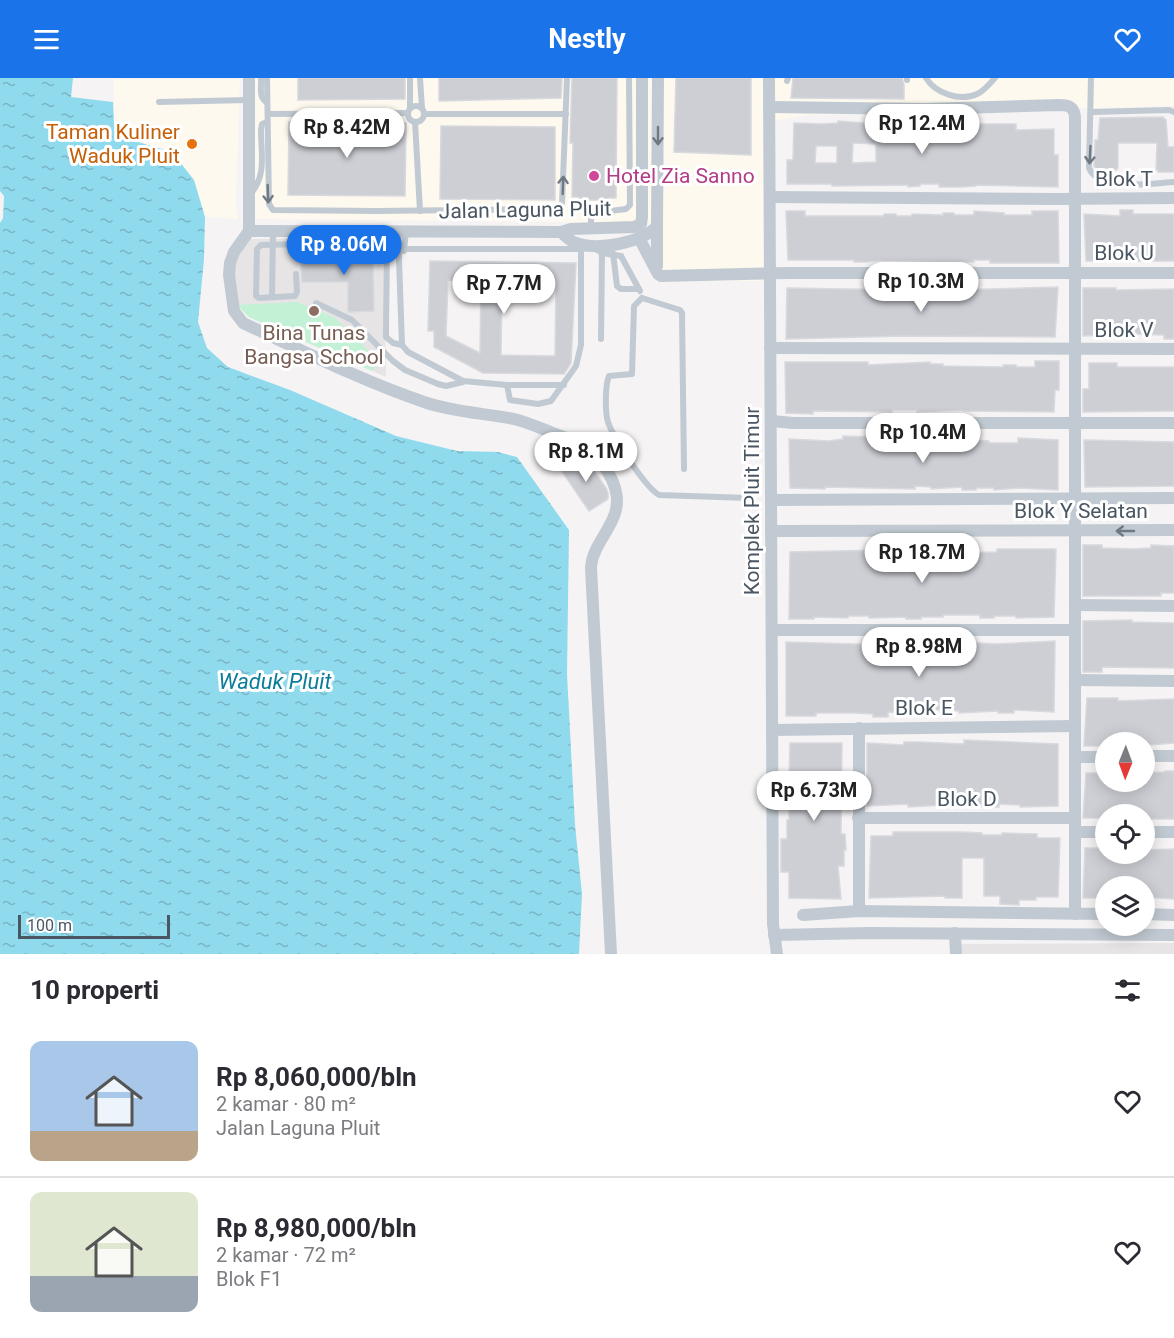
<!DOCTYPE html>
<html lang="id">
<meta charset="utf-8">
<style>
body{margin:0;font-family:Roboto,sans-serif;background:#f7f7f7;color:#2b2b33;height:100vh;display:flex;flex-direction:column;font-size:22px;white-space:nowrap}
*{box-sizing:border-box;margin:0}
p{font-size:20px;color:#7c7c81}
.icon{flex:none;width:33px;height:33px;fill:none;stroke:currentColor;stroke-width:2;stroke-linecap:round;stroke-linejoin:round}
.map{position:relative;height:876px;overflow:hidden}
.sheet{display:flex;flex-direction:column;background:#fff;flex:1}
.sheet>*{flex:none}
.needle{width:39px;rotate:181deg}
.tools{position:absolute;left:1095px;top:654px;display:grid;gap:12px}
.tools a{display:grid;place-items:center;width:60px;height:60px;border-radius:50%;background:#fff;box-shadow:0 3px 15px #0003;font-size:30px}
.scale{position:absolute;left:18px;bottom:15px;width:152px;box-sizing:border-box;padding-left:6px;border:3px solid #4a5661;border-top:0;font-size:16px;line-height:21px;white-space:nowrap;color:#4a5661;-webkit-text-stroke:4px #fff;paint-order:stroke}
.price{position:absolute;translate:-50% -51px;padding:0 14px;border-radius:21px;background:#fff;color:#222;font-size:20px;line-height:39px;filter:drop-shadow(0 2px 3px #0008)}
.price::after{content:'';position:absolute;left:50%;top:36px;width:18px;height:14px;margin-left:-9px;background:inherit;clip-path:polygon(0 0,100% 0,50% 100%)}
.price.active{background:#1a73e8;color:#fff}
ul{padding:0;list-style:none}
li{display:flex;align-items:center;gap:18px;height:150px;padding:0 30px}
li+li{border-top:2px solid #e1e1e2}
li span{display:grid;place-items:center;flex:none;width:168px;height:120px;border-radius:12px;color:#555}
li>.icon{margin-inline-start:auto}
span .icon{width:72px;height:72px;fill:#fffc;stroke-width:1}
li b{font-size:26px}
h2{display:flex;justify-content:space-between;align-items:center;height:72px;padding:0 30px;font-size:26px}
header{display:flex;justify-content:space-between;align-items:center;height:78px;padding:0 30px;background:#1a73e8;color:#fff;font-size:27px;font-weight:700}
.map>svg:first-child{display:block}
</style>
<header><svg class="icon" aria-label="menu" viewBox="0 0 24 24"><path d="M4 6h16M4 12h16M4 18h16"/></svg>Nestly<svg class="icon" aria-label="heart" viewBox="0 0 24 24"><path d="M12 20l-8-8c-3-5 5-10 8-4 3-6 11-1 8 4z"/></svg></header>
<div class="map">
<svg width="1174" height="876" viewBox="0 0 1174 876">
<defs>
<pattern id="water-ripples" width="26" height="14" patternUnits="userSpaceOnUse" patternTransform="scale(1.5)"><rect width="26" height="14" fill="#90daee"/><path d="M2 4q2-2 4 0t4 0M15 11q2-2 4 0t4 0" fill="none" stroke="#78b4c4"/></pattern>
</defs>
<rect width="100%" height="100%" fill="#f5f3f3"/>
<g fill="#fdf9ef">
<polygon points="253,0 1174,0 1174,28 809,37 772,43 771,203 661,203 660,145 253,141"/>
<polygon points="114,1 240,1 236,123 238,141 205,139 194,102 172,74 121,59 114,45"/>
</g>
<g fill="#e6e4e5">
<polygon points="384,160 386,299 249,239 237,227 234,183 249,161"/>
<polygon points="1174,865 1174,876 960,876 960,866"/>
</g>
<polygon fill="#c3f1d5" points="297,224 335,240 363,267 378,286 372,293 249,239 237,227"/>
<polygon fill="url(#water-ripples)" points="0,0 73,0 71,19 113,24 114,45 121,59 172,74 194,102 205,139 204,181 198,244 207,270 228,289 290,312 396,358 457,373 498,374 517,379 569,452 567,596 575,747 582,816 579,876 0,876 0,145 3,140 4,118 0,113"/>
<g fill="#cdcfd5" stroke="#d7d9de" stroke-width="1.5" fill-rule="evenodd">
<polygon points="298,0 405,0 405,21 298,22"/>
<polygon points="439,0 562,0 561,20 439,23"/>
<polygon points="572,0 617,0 616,120 609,120 609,122 579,122 579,119 572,119 573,65 570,65"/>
<polygon points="676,0 751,0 751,77 674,74"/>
<polygon points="793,0 902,0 904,6 904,21 791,20"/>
<polygon points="1163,39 1166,42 1168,69 1174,69 1174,94 1158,94 1158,92 1156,92 1157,65 1118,65 1118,90 1116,92 1108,92 1108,95 1102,95 1097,92 1094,88 1095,64 1095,62 1098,62 1100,40"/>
<path d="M 838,43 L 876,46 L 1016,46 L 1016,52 L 1054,51 L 1054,77 L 1058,77 L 1058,109 L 976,107 L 976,108 L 961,109 L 939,109 L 939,106 L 920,106 L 920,108 L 908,109 L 908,107 L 832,108 L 832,106 L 787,106 L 787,82 L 793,82 L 794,45 L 822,46 L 838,45 ZM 853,65 L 876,66 L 876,84 L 852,85 ZM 816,68 L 837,68 L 837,85 L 815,85 Z"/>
<polygon points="289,44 406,45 405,118 288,117"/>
<polygon points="441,48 555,49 555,122 440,121"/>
<polygon points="1120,132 1133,132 1133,136 1174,136 1174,183 1086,183 1084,136 1120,138"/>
<polygon points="786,133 805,133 805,138 884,138 884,136 896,136 896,138 912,138 912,136 943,137 943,135 954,135 954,137 974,137 974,133 1004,135 1004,137 1032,137 1032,133 1058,133 1059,185 990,185 990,182 974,182 974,184 882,182 866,184 854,184 854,182 788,182"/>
<polygon points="300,176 373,176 374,233 348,234 348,204 302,204"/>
<path d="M 430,183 L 576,185 L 571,285 L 564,296 L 483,295 L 434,269 L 434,253 L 428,253 ZM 448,202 L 481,203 L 480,275 L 446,258 ZM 502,204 L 556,205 L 555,278 L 501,277 Z"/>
<polygon points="928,208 955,209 955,212 1058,209 1055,259 903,258 786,261 787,210 906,212 928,212"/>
<polygon points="1083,210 1116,210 1116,212 1174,211 1174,261 1164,261 1164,257 1131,256 1083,258"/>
<polygon points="1035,283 1059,283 1059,312 1055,312 1054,334 964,333 964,332 917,334 917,332 892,332 892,334 813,333 813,336 786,335 785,284 868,284 868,287 930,284 930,286 943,286 943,288 1003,289 1003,287 1016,287 1016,289 1035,289"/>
<polygon points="1089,285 1117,285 1117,289 1174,289 1174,333 1083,334 1083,311 1089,311"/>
<polygon points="874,356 888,356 888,363 902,363 902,365 963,364 963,362 989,363 989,365 1018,365 1018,360 1058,362 1058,412 1019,410 994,412 994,410 976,410 976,412 962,412 962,409 931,411 931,409 915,408 915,411 825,409 825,411 790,410 789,361 828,363 843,361 843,358 874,359"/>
<polygon points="1084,362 1174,364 1174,408 1085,409"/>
<polygon points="583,377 606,410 608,415 608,421 589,433 561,392"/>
<polygon points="1083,467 1102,467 1102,470 1133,471 1151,470 1151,467 1174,468 1174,515 1161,515 1161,518 1083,518"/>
<polygon points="997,471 1056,471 1054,539 1016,540 1016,538 994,538 994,540 980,540 980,537 943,537 943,539 921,539 921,541 906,541 906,539 869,540 869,538 848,538 848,540 814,539 814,541 789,541 790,474 883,472 883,475 957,475 997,474"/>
<polygon points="1132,542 1132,544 1174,545 1174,590 1102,589 1102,594 1083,594 1083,543"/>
<polygon points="945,563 996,566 1055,563 1054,634 1014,632 1014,635 998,635 998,633 959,635 959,633 924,631 924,636 888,634 888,639 873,639 873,636 855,635 816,635 816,638 786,638 786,564 888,567 924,567 924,565 945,565"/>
<polygon points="1087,620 1118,620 1118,623 1174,621 1174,665 1150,667 1144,664 1103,664 1103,668 1084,668"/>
<polygon points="964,662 1058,666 1058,728 1020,729 1020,727 999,726 999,729 981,729 981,727 962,727 962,729 945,729 945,727 908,729 908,726 867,728 867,665 904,667 904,664 920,664 964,666"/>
<polygon points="790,665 842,665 841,756 845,756 846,772 844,772 844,788 838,788 841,821 789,820 789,794 781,794 781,761 787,761 787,742 789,742 789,721 785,721 786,705 789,705"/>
<polygon points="1165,693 1174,693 1174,741 1144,741 1144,736 1106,736 1106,740 1083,740 1086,695 1106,695 1106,704 1144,704 1144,695 1165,694"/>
<polygon points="893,754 962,754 982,755 982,757 1002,757 1002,755 1037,756 1037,760 1060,760 1058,819 1036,819 1036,822 1019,822 1019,827 1000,826 1000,818 984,818 984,780 962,780 962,820 945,820 945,818 869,820 871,758 893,758"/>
<polygon points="1085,770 1104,770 1106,776 1144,776 1144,772 1174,771 1174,821 1144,819 1144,808 1106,808 1106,820 1083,820"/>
</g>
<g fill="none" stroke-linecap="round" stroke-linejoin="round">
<g stroke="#c1cad2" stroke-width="6">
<path d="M 261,0 C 262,10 258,17 266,24"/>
<polyline points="267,0 269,126 273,132 376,133 558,131 562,126 567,0"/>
<polyline points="410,0 410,30"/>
<polyline points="420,0 422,30"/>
<polyline points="907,0 907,2"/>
<path d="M 926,0 C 935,15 960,24 977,16 C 984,13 989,6 995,0"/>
<path d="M 1091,0 L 1089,90 C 1099,114 1152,105 1174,104"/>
<polyline points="787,3 788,0"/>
<polyline points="159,24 249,22"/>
<circle cx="416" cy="36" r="8"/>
<polyline points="1092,34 1169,32 1174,34"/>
<polyline points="268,36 408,35"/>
<polyline points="424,36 566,36"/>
<polyline points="415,44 420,133"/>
<path d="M 250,117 C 267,97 261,77 261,52 L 262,46 L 267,44"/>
<polyline points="591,151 591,137 594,135 626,131 630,127 629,0"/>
<polyline points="398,153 402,267 408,274 463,303 507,307 564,307"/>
<polyline points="312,165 321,162 322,154"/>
<polyline points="398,171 387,171 386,249 386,259 393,265 402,267"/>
<polyline points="406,171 583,171"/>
<polyline points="596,171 602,175 621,178"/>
<polyline points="404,173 406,153"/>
<polyline points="613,175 617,208 621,211 639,211"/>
<polyline points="621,178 640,213"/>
<polyline points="296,196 297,214 295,218 259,220 256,218 257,171 261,167 301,166"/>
<polyline points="272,219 273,153"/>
<path d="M 642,220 L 634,228 L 632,296 L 609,298 C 605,307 605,335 608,344 C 614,361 645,409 659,417 L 749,420"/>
<polyline points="642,220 680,232 682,235 684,391"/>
<polyline points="316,225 352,242 393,283 405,292 438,306 446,308 463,304"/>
<polyline points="601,261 602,175"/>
<polyline points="507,307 510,322 538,326 551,323 576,288 581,267 581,171"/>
</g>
<g stroke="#c1cad2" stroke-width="12">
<path d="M 249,0 L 249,153 L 234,174 L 230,185 L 229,197 L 234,233 L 243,245 C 303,273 362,303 424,324 C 452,334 484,335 514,341 C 527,344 540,350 553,355 C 563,359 577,363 586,369 C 599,379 613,398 616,414 C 623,444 592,463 591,490 L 611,876"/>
<polyline points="769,0 773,846 777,876"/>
<path d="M 769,29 L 924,31 L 1059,27 C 1069,27 1074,29 1075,39 L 1075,836"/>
<polyline points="770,119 1054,121 1174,120"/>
<polyline points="249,153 561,154 571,151 634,149 641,146 642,139 642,0"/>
<path d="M 561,154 C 565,158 571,164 576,165 C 599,173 639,165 657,149 L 658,0"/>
<polyline points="639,160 658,196 661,198 787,195 1174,195"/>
<polyline points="657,188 657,149"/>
<polyline points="770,270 1174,271"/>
<polyline points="772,343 793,345 1174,345"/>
<polyline points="772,422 1174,420"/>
<polyline points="771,453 1174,452"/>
<polyline points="1076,527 1174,528"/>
<polyline points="773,552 1075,552"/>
<polyline points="1075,602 1174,603"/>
<polyline points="859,650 859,833"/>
<polyline points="773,652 1075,648"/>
<polyline points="1144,678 1174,678"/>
<polyline points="1075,679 1106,679"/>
<polyline points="858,740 1075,740"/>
<polyline points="1075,754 1106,754"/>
<polyline points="1144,754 1174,754"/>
<polyline points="1144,836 1174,837"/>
<polyline points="803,837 859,833 1106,836"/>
<polyline points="955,855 956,876"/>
<polyline points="774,857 869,855 1174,857"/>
</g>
</g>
<defs><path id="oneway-shaft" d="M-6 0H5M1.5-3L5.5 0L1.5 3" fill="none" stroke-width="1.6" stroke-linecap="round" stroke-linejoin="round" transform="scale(1.5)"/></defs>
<g stroke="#6e7983">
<use href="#oneway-shaft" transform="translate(658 58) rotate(90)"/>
<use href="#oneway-shaft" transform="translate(1090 77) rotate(93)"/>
<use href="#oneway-shaft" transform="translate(563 107) rotate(-88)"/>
<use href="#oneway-shaft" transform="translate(268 116) rotate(88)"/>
<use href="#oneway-shaft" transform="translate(1125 453) rotate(180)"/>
</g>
<circle fill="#e8710a" stroke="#fff" stroke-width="2" cx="192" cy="66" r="6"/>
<circle fill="#d1479c" stroke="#fff" stroke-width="2" cx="594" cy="98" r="6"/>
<circle fill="#8d6e63" stroke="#fff" stroke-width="2" cx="314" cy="233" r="6"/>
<g text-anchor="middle" stroke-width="6" stroke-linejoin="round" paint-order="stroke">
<g font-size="21" fill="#c56008" stroke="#fff" text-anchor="end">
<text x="180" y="61">Taman Kuliner<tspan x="180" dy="24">Waduk Pluit</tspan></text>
</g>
<g font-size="21" fill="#b23c85" stroke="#fff" text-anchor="start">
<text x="606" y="105">Hotel Zia Sanno</text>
</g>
<g font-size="21" fill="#4a5661" stroke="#fff">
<text x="1124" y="108">Blok T</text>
<text transform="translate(525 132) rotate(-1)" y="7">Jalan Laguna Pluit</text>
<text x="1124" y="182">Blok U</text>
<text x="1124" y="259">Blok V</text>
<text transform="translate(752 423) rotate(-90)" y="7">Komplek Pluit Timur</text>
<text x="1081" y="440">Blok Y Selatan</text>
<text x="924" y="637">Blok E</text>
<text x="967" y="728">Blok D</text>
</g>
<g font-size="21" fill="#785e54" stroke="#fff">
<text x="314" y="262">Bina Tunas<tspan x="314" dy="24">Bangsa School</tspan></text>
</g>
<g font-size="22" font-style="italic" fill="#0c7c9b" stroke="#fff">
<text x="275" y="611">Waduk Pluit</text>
</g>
</g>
</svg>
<div class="tools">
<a><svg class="needle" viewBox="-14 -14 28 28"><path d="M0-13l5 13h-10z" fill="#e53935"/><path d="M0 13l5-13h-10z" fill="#7c7c81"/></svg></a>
<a><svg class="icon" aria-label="locate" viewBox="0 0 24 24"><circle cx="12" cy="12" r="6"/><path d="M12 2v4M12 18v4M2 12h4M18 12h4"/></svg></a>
<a><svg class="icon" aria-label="layers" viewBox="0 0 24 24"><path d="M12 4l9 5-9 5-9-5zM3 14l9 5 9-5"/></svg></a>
</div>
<div class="scale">100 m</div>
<b class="price" style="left:922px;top:77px">Rp 12.4M</b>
<b class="price" style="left:347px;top:81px">Rp 8.42M</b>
<b class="price active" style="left:344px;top:198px">Rp 8.06M</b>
<b class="price" style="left:921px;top:235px">Rp 10.3M</b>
<b class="price" style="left:504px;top:237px">Rp 7.7M</b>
<b class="price" style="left:923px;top:386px">Rp 10.4M</b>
<b class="price" style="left:586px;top:405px">Rp 8.1M</b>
<b class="price" style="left:922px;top:506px">Rp 18.7M</b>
<b class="price" style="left:919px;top:600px">Rp 8.98M</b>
<b class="price" style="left:814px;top:744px">Rp 6.73M</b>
</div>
<section class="sheet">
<h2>10 properti<svg class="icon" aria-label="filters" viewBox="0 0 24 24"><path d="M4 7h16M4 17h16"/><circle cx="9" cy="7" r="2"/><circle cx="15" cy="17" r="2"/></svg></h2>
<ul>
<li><span style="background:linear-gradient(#a9c7e8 75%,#b9a48a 0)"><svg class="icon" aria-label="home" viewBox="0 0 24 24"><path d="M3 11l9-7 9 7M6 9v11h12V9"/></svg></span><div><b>Rp 8,060,000/bln</b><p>2 kamar · 80 m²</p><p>Jalan Laguna Pluit</p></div><svg class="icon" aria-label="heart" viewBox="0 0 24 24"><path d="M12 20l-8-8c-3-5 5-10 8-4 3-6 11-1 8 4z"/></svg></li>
<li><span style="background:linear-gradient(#dfe7d0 70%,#9aa5b1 0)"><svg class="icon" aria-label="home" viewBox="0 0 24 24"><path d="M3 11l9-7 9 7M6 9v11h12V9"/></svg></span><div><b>Rp 8,980,000/bln</b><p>2 kamar · 72 m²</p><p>Blok F1</p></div><svg class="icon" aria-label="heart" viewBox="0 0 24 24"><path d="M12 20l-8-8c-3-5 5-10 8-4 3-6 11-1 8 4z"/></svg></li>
</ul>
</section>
